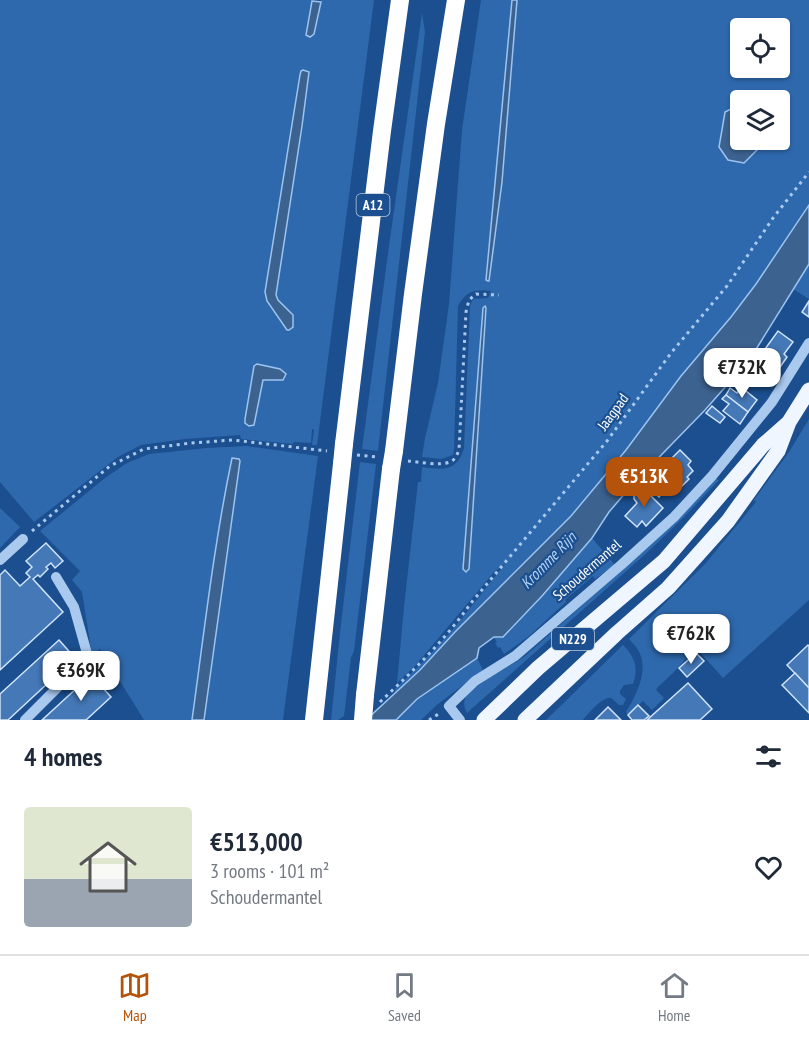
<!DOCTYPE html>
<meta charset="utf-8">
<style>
body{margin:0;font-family:"PT Sans Narrow",sans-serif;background:#f2f2f3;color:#1f2937;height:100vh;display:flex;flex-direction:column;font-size:22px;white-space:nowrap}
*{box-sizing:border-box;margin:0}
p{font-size:20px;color:#747a83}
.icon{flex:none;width:33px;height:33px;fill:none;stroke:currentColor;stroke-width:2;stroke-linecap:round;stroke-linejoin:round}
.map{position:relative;height:720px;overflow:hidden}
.side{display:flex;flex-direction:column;background:#fff;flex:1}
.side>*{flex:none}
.controls{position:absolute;left:730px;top:18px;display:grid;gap:12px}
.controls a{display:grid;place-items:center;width:60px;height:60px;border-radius:6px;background:#fff;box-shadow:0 2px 4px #0004;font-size:30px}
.price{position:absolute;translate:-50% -51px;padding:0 14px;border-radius:12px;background:#fff;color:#222;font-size:20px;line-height:39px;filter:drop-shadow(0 2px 3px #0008)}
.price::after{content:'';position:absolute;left:50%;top:36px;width:18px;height:14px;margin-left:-9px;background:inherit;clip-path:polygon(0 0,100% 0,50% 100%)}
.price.on{background:#b45309;color:#fff}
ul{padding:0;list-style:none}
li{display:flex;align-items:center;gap:18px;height:150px;padding:0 24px}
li+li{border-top:2px solid #e0e1e3}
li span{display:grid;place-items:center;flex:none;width:168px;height:120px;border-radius:6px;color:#555}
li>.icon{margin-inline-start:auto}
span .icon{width:72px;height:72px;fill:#fffc;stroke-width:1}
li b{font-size:26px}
h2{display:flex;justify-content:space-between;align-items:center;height:72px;padding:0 24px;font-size:26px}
.tab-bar{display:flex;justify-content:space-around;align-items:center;height:84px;border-top:2px solid #e0e1e3;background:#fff;font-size:16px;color:#747a83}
.tab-bar a{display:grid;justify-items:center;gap:3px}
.tab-bar .on{color:#b45309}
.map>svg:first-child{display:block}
</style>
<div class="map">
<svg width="809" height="720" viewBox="0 0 809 720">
<rect width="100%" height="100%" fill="#1b4f8f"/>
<g fill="#2e69ad" fill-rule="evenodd">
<path d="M 0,0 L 313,0 L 306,34 L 317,23 L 321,0 L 374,0 L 317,445 L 312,445 L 314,430 L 312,429 L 311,443 L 294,442 L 293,444 L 241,439 L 240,435 L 185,439 L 141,445 L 118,457 L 34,522 L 0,482 ZM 301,71 L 309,72 L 302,126 L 276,295 L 278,300 L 292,314 L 287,330 L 267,301 L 265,292 ZM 254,366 L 283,380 L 263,380 L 254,425 L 245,423 Z"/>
<path d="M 481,0 L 512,0 L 486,280 L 488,281 L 489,280 L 502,182 L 517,0 L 809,0 L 809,205 L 756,284 L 731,317 L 681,376 L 626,450 L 571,516 L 455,632 L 420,670 L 395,692 L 395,689 L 421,664 L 455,627 L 505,564 L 494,572 L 415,666 L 397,683 L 404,607 L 418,482 L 421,482 L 422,467 C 443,470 457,472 464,448 L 470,306 L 473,299 L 488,298 L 491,291 C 475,289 466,291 458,306 L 454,451 L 453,455 L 441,459 L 422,457 L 425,438 L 438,383 L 449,304 L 462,130 ZM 741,28 L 780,28 L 780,68 L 741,68 ZM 741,100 L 780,100 L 780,140 L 763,140 L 762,145 L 719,147 L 725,113 L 741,104 ZM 485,306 L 486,308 L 469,569 L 469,490 L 483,308 Z"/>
<polygon points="422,13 425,32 378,451 362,449 389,246"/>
<polygon points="809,264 809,299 793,289"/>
<path d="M 809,419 L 809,600 L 723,678 L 696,648 L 673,673 L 657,688 L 656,690 L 664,698 L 652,710 L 643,701 L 628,715 L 626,712 C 636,696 650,669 638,650 C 636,646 632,643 629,639 L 705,564 L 756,502 L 754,500 L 789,452 Z"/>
<polygon points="246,446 318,456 283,720 144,720 100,649 92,655 82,592 72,580 80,571 40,531 105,478 127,463 149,454 207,448"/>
<polygon points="360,462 376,464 354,651 351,658 344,716 338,720 331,720 341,624"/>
<path d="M 715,478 L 719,480 L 684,517 L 651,549 L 467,713 C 465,709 463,705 465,699 C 470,686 512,666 525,656 L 658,538 Z"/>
<polygon points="0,508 20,527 0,548"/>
<polygon points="592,538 615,565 595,579 593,576 565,600 566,602 528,637 504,654 500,647 498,648 495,643 497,642 494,638 504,637 542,596"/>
<path d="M 623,645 C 635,657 639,668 633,684 L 624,685 L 620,691 L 620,694 L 626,699 L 623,705 L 619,705 C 617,703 613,699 611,698 C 603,696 588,714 583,720 L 546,720 Z"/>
<polygon points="477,658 483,670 438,704 421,720 396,720 417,699"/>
</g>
<g fill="#3c6290" stroke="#9cc4f0" stroke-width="1.5">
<polygon points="512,0 517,0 502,182 489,281 488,281 486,280"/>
<polygon points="312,1 321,2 314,34 310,37 306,35"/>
<polygon points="303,70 309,72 302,126 276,295 278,300 293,315 293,327 289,330 287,330 267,301 265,292 300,75 301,71"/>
<polygon points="741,104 741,140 763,140 762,145 744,163 728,160 719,147 725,112"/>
<polygon points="809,205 809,264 750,359 705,410 633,484 609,512 592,538 542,596 503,637 494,637 479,648 477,658 417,699 396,720 366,720 420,670 455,632 571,516 626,450 681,376 731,317 756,284"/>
<polygon points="485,306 486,308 469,569 466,572 463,569 483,308"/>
<polygon points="257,364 280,369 286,374 283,380 263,380 254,425 249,426 245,423 245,419 254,366"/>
<path d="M 232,458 L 239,459 L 240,461 L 204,720 L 192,720 C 204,633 214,544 232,458 Z"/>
</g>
<g fill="#4478b7" stroke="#cfe3fa" stroke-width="1.5">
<polygon points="809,301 809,317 802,312"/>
<polygon points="778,331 793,342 784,354 787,357 778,370 763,360 756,365 753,363 754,359 757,354 760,356"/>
<polygon points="749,363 760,370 750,383 741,375"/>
<polygon points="741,387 757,400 748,412 726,395 730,388 737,393"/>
<polygon points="726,395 748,412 740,424 723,411 729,404 722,399"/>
<polygon points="712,406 725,417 720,423 706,413"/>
<polygon points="680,450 691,461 688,465 693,471 687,477 689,479 681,487 679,485 677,488 672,482 659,497 644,484 654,474 661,480 674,464 670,460"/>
<polygon points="641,486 663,508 646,526 642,521 637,527 625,516 637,503 634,499 634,493"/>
<polygon points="46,543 63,561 55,568 51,563 46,567 48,569 40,577 38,575 33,579 63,612 0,670 0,575 5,570 20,586 30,577 26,573 32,567 26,561"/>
<polygon points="59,640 75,658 8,720 0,720 0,694"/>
<polygon points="808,645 809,646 809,688 787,665"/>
<polygon points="696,653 704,661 687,677 679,668"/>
<polygon points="795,673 809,688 809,713 782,685"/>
<polygon points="91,675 111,697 86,720 42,720"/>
<polygon points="688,683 712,709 700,720 647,720"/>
<polygon points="638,705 649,716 644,720 632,720 628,715"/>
<polygon points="608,707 621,720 595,720"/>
</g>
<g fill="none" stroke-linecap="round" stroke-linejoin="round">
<g stroke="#a9c9ee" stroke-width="3" stroke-dasharray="3 4.5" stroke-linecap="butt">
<polyline points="357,455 378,457"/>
<path d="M 408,461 C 419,462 440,466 450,462 C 455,460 457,455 459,450 L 466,312 L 469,300 L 476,294 L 499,295"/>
<polyline points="32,531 110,466 144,449 191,443 233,440 327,451"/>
<path d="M 380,702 C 413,671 445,640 471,603 L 607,441 L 671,353 L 727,286 L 773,218 L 809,172"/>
<polyline points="429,720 440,713"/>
</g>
<g stroke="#a9c9ee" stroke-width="10">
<polyline points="0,560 23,539"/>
<polyline points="25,720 88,657 74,607 56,577"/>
<polyline points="460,720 449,706 475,681 515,656 621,565 674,517 712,476 772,402 809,343"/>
</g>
<g stroke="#f0f6ff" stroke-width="15">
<polyline points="484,720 538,668 664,561 763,445 787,424"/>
<polyline points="525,720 617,633 668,588 728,521 778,451 789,422 809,390"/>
</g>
<g stroke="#fff" stroke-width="18">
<polyline points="344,444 382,131 400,0"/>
<polyline points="394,451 413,294 436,124 456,0"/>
<polyline points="365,695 391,469"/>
<polyline points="314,720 342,464"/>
</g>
<g stroke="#fff" stroke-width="18">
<polyline points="342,464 344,444"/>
<polyline points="391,469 394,451"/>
<polyline points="363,720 365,695"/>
</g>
</g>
<g text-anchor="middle" stroke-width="4.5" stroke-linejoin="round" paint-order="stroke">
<g fill="#1b4f8f" stroke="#bbcadd" stroke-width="1.5">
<rect x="356.5" y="194" width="33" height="22" rx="4.5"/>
<rect x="552" y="628" width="42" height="22" rx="4.5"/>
</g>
<g font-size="14" font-weight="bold" fill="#fff">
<text x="373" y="210">A12</text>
<text x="573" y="644">N229</text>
</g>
<g font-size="15" fill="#fff" stroke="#1b4f8f">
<text transform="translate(613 412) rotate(-54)" y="5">Jaagpad</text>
<text transform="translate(587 570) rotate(-41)" y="5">Schoudermantel</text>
</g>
<g font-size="16" font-style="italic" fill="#b5d3f5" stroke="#1b4f8f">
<text transform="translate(548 560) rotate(-46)" y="6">Kromme Rijn</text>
</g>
</g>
</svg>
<div class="controls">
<a><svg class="icon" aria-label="locate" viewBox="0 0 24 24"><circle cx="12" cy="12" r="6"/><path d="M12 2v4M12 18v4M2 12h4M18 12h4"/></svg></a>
<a><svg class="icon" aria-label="layers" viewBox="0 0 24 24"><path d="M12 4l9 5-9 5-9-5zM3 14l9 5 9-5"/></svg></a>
</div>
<b class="price" style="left:742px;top:399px">€732K</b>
<b class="price on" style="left:644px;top:508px">€513K</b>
<b class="price" style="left:691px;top:665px">€762K</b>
<b class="price" style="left:81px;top:702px">€369K</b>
</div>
<section class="side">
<h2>4 homes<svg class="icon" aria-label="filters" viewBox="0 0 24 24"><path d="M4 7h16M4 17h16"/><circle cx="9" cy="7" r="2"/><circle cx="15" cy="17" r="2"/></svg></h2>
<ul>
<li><span style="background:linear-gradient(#dfe7d0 60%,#9aa5b1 0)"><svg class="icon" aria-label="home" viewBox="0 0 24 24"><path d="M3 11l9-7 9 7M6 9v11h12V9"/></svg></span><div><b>€513,000</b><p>3 rooms · 101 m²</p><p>Schoudermantel</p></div><svg class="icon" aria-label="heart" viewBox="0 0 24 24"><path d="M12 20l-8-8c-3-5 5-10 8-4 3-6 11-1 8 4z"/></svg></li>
</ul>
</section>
<nav class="tab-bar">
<a class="on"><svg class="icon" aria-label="map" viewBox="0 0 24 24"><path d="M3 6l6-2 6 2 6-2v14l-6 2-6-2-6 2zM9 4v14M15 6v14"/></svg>Map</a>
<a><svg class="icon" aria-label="saved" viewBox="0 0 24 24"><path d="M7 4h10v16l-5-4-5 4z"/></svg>Saved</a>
<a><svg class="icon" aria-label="home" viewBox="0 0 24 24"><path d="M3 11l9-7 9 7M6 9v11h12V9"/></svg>Home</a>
</nav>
